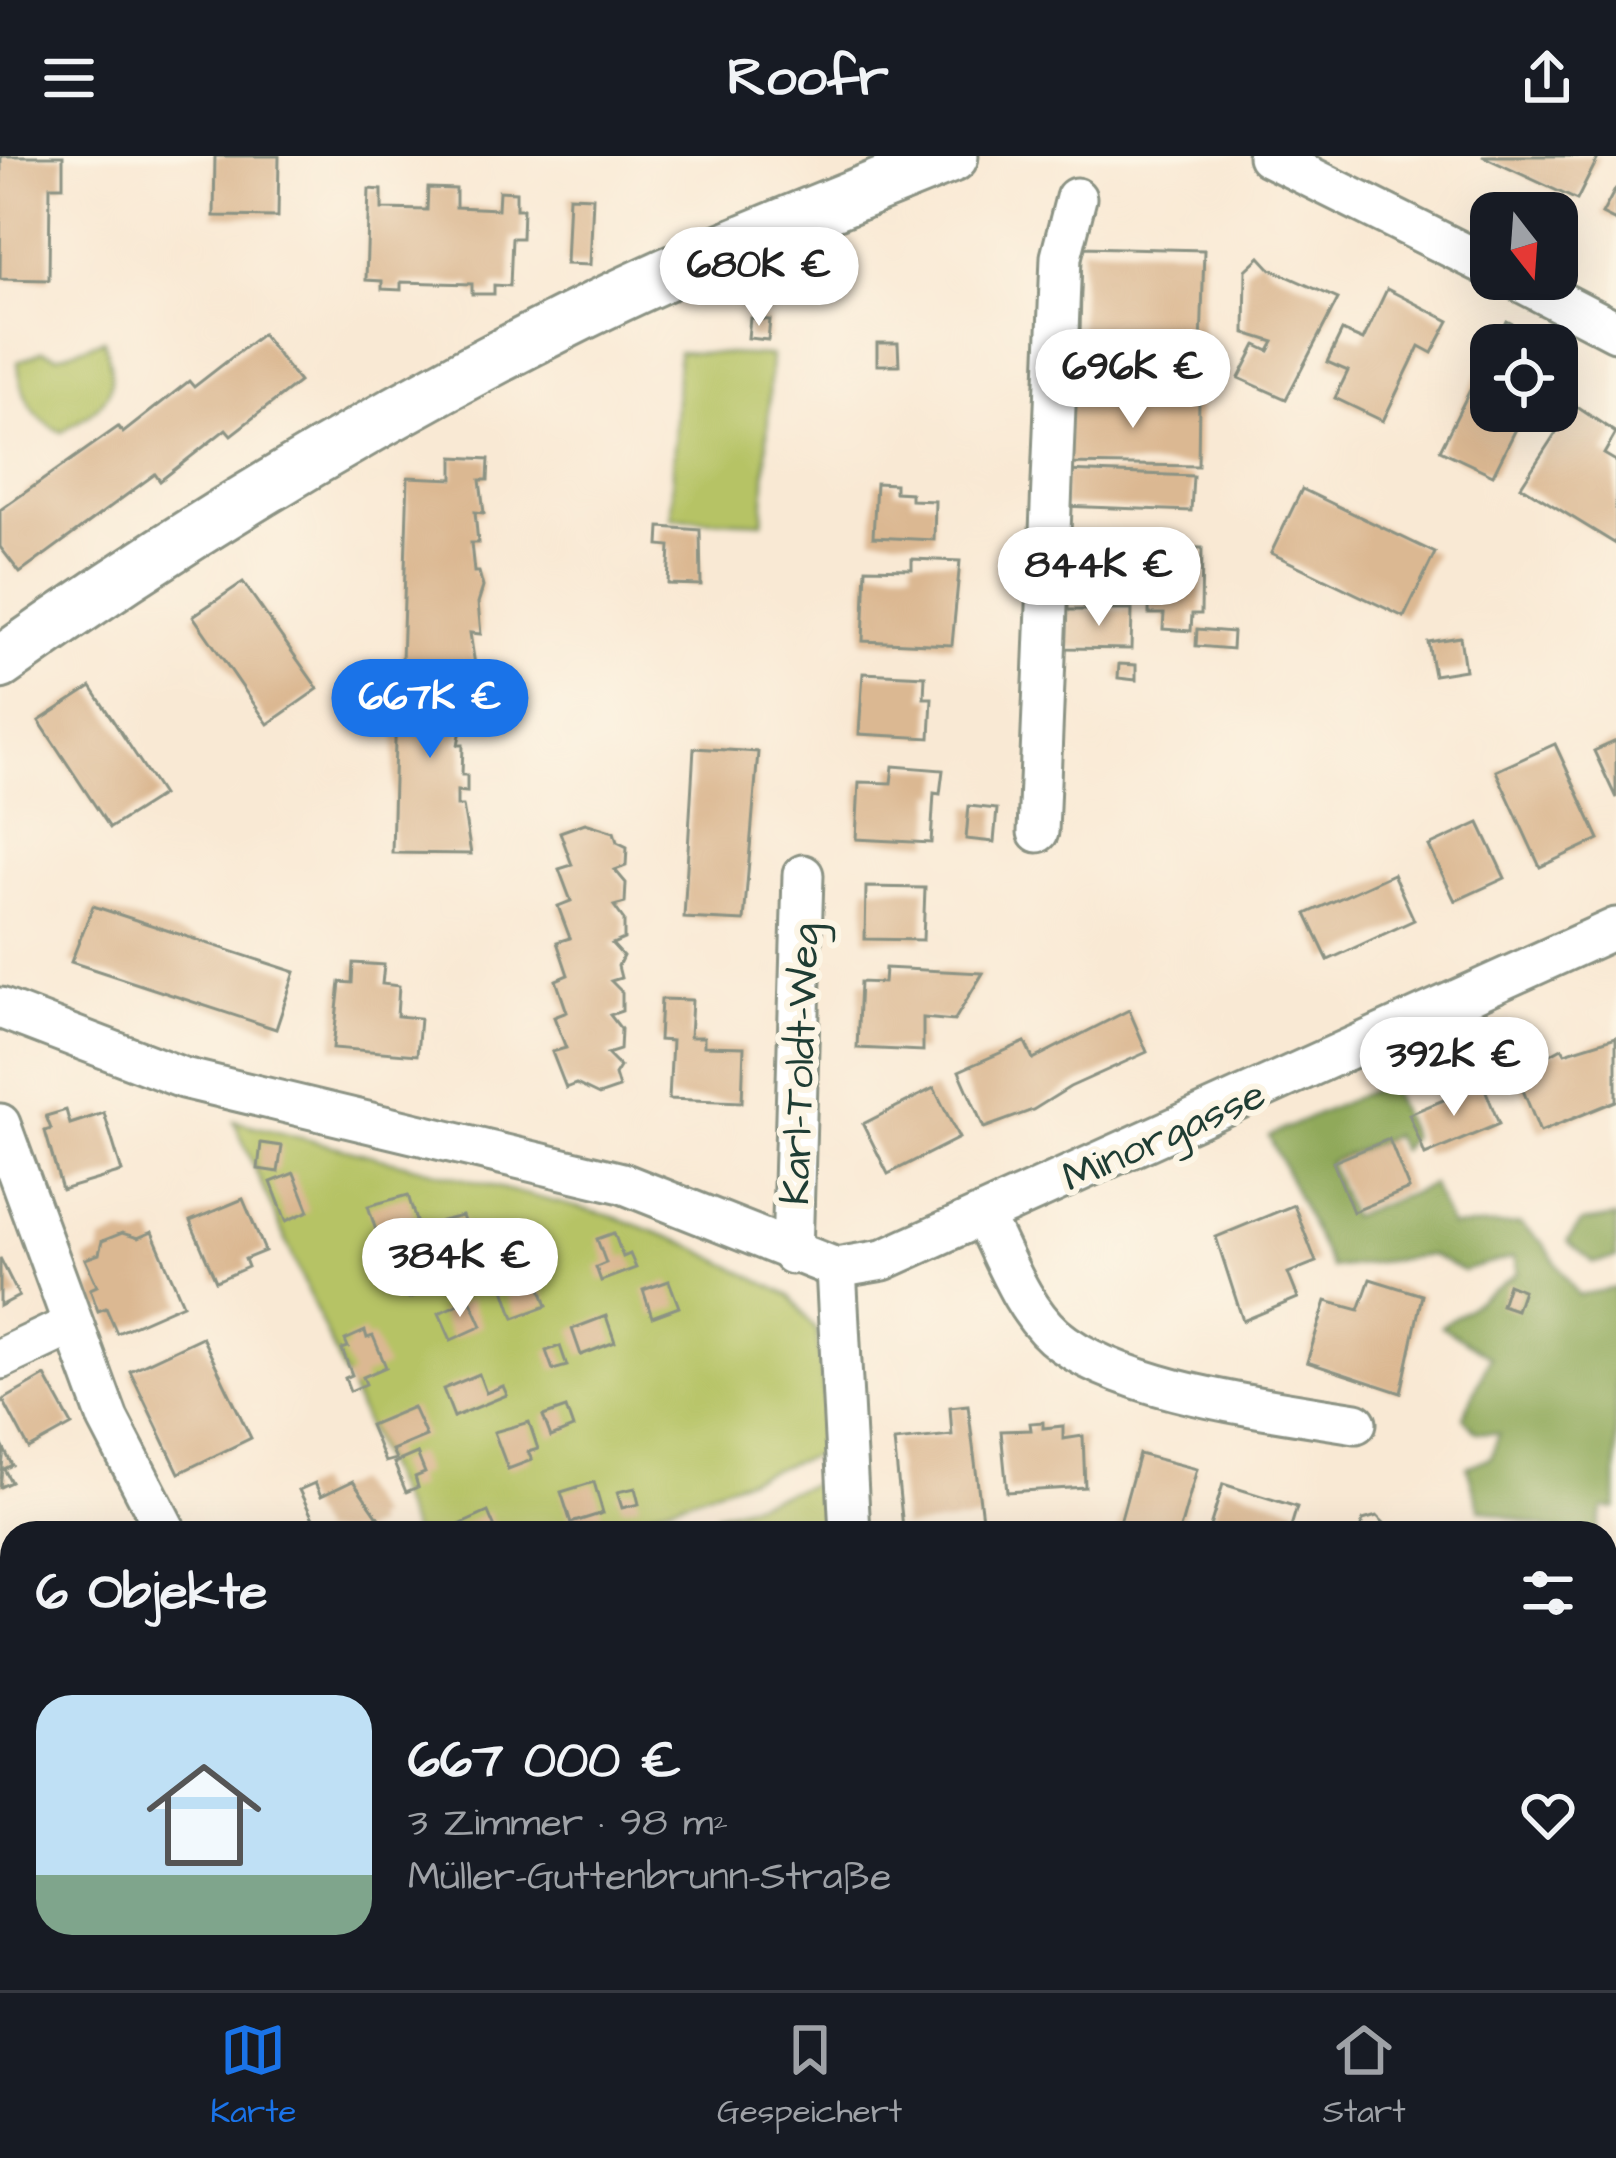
<!DOCTYPE html>
<html lang="de">
<meta charset="utf-8">
<style>
body{margin:0;font-family:"Architects Daughter",sans-serif;background:#20242c;color:#f1f3f6;height:100vh;display:flex;flex-direction:column;font-size:45px;white-space:nowrap}
*{box-sizing:border-box;margin:0}
p{font-size:39px;color:#9ea1a6}
.icon{flex:none;width:66px;height:66px;fill:none;stroke:currentColor;stroke-width:2;stroke-linecap:round;stroke-linejoin:round}
.map{position:relative;flex:1;overflow:hidden}
.drawer{position:absolute;left:0px;top:1365px;width:1617px;height:471px;display:flex;flex-direction:column;background:#171b24;border-radius:36px 36px 0 0;box-shadow:0 12px 48px #0002}
.drawer>*{flex:none}
.needle{width:78px;rotate:163deg}
.fabs{position:absolute;left:1470px;top:36px;display:grid;gap:24px}
.fabs a{display:grid;place-items:center;width:108px;height:108px;border-radius:24px;background:#171b24;box-shadow:0 12px 48px #0002;font-size:60px}
.price{position:absolute;translate:-50% -102px;padding:0 27px;border-radius:42px;background:#fff;color:#222;font-size:39px;line-height:78px;filter:drop-shadow(0 3px 6px #0008)}
.price::after{content:'';position:absolute;left:50%;top:72px;width:36px;height:27px;margin-left:-18px;background:inherit;clip-path:polygon(0 0,100% 0,50% 100%)}
.price.selected{background:#1a73e8;color:#fff}
ul{padding:0;list-style:none}
li{display:flex;align-items:center;gap:36px;height:300px;padding:0 36px}
li span{display:grid;place-items:center;flex:none;width:336px;height:240px;border-radius:36px;color:#555}
li>.icon{margin-inline-start:auto}
span .icon{width:144px;height:144px;fill:#fffc;stroke-width:1}
li b{font-size:51px}
h2{display:flex;justify-content:space-between;align-items:center;height:144px;padding:0 36px;font-size:51px}
header{display:flex;justify-content:space-between;align-items:center;height:156px;padding:0 36px;background:#171b24;font-size:54px;font-weight:700}
.tab-bar{display:flex;justify-content:space-around;align-items:center;height:168px;border-top:3px solid #363941;background:#171b24;font-size:33px;color:#9ea1a6}
.tab-bar a{display:grid;justify-items:center;gap:6px}
.tab-bar .selected{color:#1a73e8}
.map>svg:first-child{display:block}
</style>
<header><svg class="icon" aria-label="menu" viewBox="0 0 24 24"><path d="M4 6h16M4 12h16M4 18h16"/></svg>Roofr<svg class="icon" aria-label="share" viewBox="0 0 24 24"><path d="M12 15V3M7 8l5-5 5 5M5 13v7h14v-7"/></svg></header>
<div class="map">
<svg width="1616" height="1834" viewBox="0 0 1616 1834">
<rect width="100%" height="100%" fill="#fcf5e5"/>
<filter id="ink" filterUnits="userSpaceOnUse"><feTurbulence type="fractalNoise" baseFrequency=".00833" numOctaves="2"/><feDisplacementMap in="SourceGraphic" scale="24" xChannelSelector="R" yChannelSelector="G"/><feConvolveMatrix kernelMatrix="1 2 1 2 8 2 1 2 1" color-interpolation-filters="sRGB"/></filter>
<filter id="wash" filterUnits="userSpaceOnUse"><feTurbulence type="fractalNoise" baseFrequency=".004" numOctaves="4" result="noise"/><feDisplacementMap in="SourceGraphic" scale="48" xChannelSelector="R" yChannelSelector="G"/><feGaussianBlur stdDeviation="2.7" result="paint"/><feColorMatrix in="noise" values="0 0 0 0 0 0 0 0 0 0 0 0 0 0 0 0 0 1.4 0 .05"/><feComposite in="paint" operator="in"/></filter>
<g filter="url(#wash)">
<rect width="100%" height="100%" fill="#f9e9d4"/>
<g fill="#b6c365" stroke="#6a804c" stroke-width="3">
<path d="M 104,184 C 121,240 108,246 62,276 C 32,263 20,237 18,206 L 43,195 L 58,200 Z"/>
<polygon points="678,196 771,200 763,366 671,362"/>
<polygon points="234,965 615,1061 687,1088 790,1140 817,1176 830,1294 589,1377 413,1377"/>
<polygon points="823,1325 838,1334 842,1377 768,1377 762,1362 738,1371 717,1358"/>
<polygon points="402,1824 582,1824 586,1834 407,1834"/>
<polygon points="644,1824 873,1824 874,1834 626,1834"/>
</g>
<g fill="#90a95a" stroke="#587347" stroke-width="3">
<polygon points="1388,927 1411,981 1401,994 1393,979 1329,1006 1351,1061 1432,1029 1451,1071 1520,1068 1543,1087 1578,1139 1616,1132 1616,1353 1603,1352 1597,1377 1564,1377 1480,1353 1467,1311 1491,1301 1499,1278 1476,1276 1463,1261 1490,1201 1441,1170 1518,1117 1514,1101 1463,1115 1430,1099 1331,1112 1269,980"/>
<polygon points="1616,1061 1616,1102 1594,1107 1567,1085 1582,1066"/>
</g>
<g id="blocks">
<g fill="#dbb892">
<polygon points="1,0 63,0 63,30 50,30 49,124 0,123"/>
<polygon points="215,0 279,0 278,61 214,60"/>
<polygon points="1482,0 1599,0 1577,44"/>
<polygon points="428,32 456,33 456,51 498,53 499,35 516,36 516,53 523,53 522,82 512,82 510,130 494,129 494,138 472,138 472,128 401,126 401,134 382,133 382,125 366,124 369,33 382,34 382,53 427,54"/>
<polygon points="1616,32 1616,65 1602,58"/>
<polygon points="569,40 593,41 590,109 566,108"/>
<polygon points="1082,91 1204,94 1200,224 1079,220"/>
<polygon points="1260,101 1271,113 1338,143 1286,243 1239,222 1256,189 1269,195 1274,186 1245,177 1246,114"/>
<polygon points="1387,133 1449,165 1432,197 1419,190 1383,265 1335,242 1348,215 1327,206 1342,175 1363,184"/>
<polygon points="750,162 770,164 768,184 748,182"/>
<polygon points="1507,165 1554,189 1495,189"/>
<polygon points="262,178 299,226 231,279 226,273 160,325 155,318 20,417 0,391 0,354 118,271 123,277 189,225 194,231"/>
<polygon points="877,187 898,187 899,209 877,209"/>
<polygon points="1480,214 1491,219 1491,255 1525,255 1493,319 1440,294"/>
<polygon points="1068,239 1199,241 1198,310 1066,308"/>
<polygon points="1574,249 1616,277 1604,298 1616,305 1616,388 1521,330"/>
<polygon points="453,301 489,303 488,324 480,324 484,357 475,356 478,387 471,387 474,416 479,416 483,431 478,447 481,478 470,477 475,509 402,506 408,321 453,323"/>
<polygon points="1065,315 1193,320 1191,355 1063,350"/>
<polygon points="876,327 895,328 895,336 911,337 911,344 935,345 934,384 873,381"/>
<polygon points="1302,333 1435,397 1404,461 1271,397"/>
<polygon points="660,371 700,374 701,429 668,428 670,390 659,389"/>
<polygon points="1151,391 1202,392 1201,458 1192,458 1191,475 1163,473 1164,458 1149,458"/>
<polygon points="912,403 960,405 952,489 863,485 866,412 912,413"/>
<polygon points="243,426 318,533 268,568 193,460"/>
<polygon points="1066,454 1132,454 1131,493 1065,492"/>
<polygon points="1197,473 1233,476 1232,493 1196,490"/>
<polygon points="1460,481 1465,514 1434,519 1428,486"/>
<polygon points="1119,508 1136,509 1136,524 1118,522"/>
<polygon points="397,512 472,514 475,546 460,546 464,558 458,589 463,589 462,619 467,619 467,636 457,635 457,650 463,650 471,698 392,697"/>
<polygon points="863,517 925,520 924,542 932,542 930,582 859,578"/>
<polygon points="91,531 162,639 110,672 39,565"/>
<polygon points="1616,585 1616,642 1594,595"/>
<polygon points="1555,588 1599,683 1540,711 1496,615"/>
<polygon points="694,592 758,596 744,765 684,762"/>
<polygon points="893,610 943,614 940,638 934,637 931,687 856,683 859,626 891,627"/>
<polygon points="969,650 997,653 994,686 966,683"/>
<polygon points="585,667 614,676 617,686 627,691 626,710 615,714 626,727 625,747 614,750 624,764 624,783 612,788 623,800 618,810 621,822 611,825 622,836 622,855 610,859 621,873 620,894 607,898 620,911 615,919 619,932 599,939 576,928 566,932 552,896 566,892 554,861 567,856 556,824 568,819 557,786 570,782 558,750 571,745 559,713 572,709 560,676"/>
<polygon points="1479,667 1505,722 1455,745 1429,690"/>
<polygon points="1393,718 1414,764 1328,804 1306,758"/>
<polygon points="866,731 925,732 923,784 865,783"/>
<polygon points="93,750 295,816 276,873 71,806"/>
<polygon points="353,807 384,809 382,828 399,830 397,860 420,862 417,899 333,892 340,826 352,827"/>
<polygon points="885,812 983,817 954,865 923,862 923,895 857,892 860,826 884,827"/>
<polygon points="661,843 692,844 690,881 704,881 704,890 744,891 742,946 669,943 672,885 659,884"/>
<polygon points="1129,854 1147,896 1070,931 1033,954 984,972 959,915 1025,886 1033,903"/>
<polygon points="1616,881 1616,945 1540,976 1516,917 1562,892 1565,897"/>
<polygon points="1483,928 1499,968 1425,999 1409,958"/>
<polygon points="934,932 959,982 888,1018 863,968"/>
<polygon points="66,954 70,968 104,957 122,1016 62,1034 45,975 51,973 46,960"/>
<polygon points="1389,983 1409,1033 1353,1056 1333,1006"/>
<polygon points="261,987 282,990 278,1016 258,1013"/>
<polygon points="294,1017 309,1055 286,1065 271,1026"/>
<polygon points="408,1039 419,1075 380,1087 368,1050"/>
<polygon points="243,1043 265,1095 245,1103 248,1111 216,1125 190,1065"/>
<polygon points="1294,1049 1316,1106 1288,1117 1298,1142 1243,1165 1216,1081"/>
<polygon points="462,1060 469,1079 455,1084 451,1071 443,1073 441,1065"/>
<polygon points="152,1076 183,1148 117,1177 106,1152 98,1155 90,1133 97,1130 85,1103 99,1098 102,1085 122,1077 138,1082"/>
<polygon points="614,1077 623,1101 630,1098 636,1112 601,1125 596,1111 606,1107 597,1083"/>
<polygon points="0,1102 19,1140 0,1150"/>
<polygon points="445,1103 453,1127 409,1142 401,1118"/>
<polygon points="533,1109 547,1150 514,1162 500,1121"/>
<polygon points="1370,1123 1422,1139 1401,1237 1307,1206 1326,1145 1359,1154"/>
<polygon points="669,1125 679,1151 652,1161 643,1134"/>
<polygon points="1508,1128 1523,1134 1516,1154 1501,1149"/>
<polygon points="470,1143 482,1170 451,1184 439,1157"/>
<polygon points="606,1160 615,1186 581,1199 572,1173"/>
<polygon points="365,1175 367,1182 373,1180 386,1211 363,1221 366,1228 350,1235 345,1222 352,1219 342,1193 348,1191 345,1184"/>
<polygon points="202,1181 251,1282 179,1317 130,1215"/>
<polygon points="560,1190 567,1210 553,1214 546,1195"/>
<polygon points="479,1218 486,1237 503,1230 507,1239 454,1261 443,1233"/>
<polygon points="45,1220 72,1269 29,1293 3,1244"/>
<polygon points="968,1249 982,1363 903,1372 894,1285 952,1279 950,1251"/>
<polygon points="413,1251 426,1280 392,1294 396,1303 385,1306 370,1269"/>
<polygon points="566,1252 573,1272 551,1281 543,1260"/>
<polygon points="529,1266 538,1293 528,1296 532,1304 508,1313 494,1276"/>
<polygon points="1043,1266 1043,1272 1063,1270 1063,1283 1083,1280 1085,1331 1007,1336 1001,1275 1031,1274 1030,1267"/>
<polygon points="4,1293 12,1309 4,1313 11,1326 0,1331"/>
<polygon points="417,1297 425,1317 415,1321 418,1331 406,1336 394,1307"/>
<polygon points="1139,1298 1197,1313 1179,1377 1117,1377"/>
<polygon points="353,1325 378,1361 372,1364 375,1370 360,1377 320,1377 299,1334 315,1327 321,1340"/>
<polygon points="594,1326 603,1357 571,1367 561,1336"/>
<polygon points="1223,1328 1297,1351 1289,1377 1208,1377"/>
<polygon points="635,1332 639,1348 622,1352 617,1336"/>
<polygon points="488,1356 497,1377 460,1377 457,1370"/>
<polygon points="1377,1360 1389,1372 1403,1377 1359,1377 1363,1364"/>
<polygon points="10,1801 12,1824 29,1824 37,1834 0,1834 0,1809"/>
<polygon points="61,1824 95,1824 84,1834 70,1834"/>
<polygon points="584,1824 644,1824 645,1828 587,1834"/>
<polygon points="944,1824 1003,1824 1005,1827 994,1834 950,1834"/>
<polygon points="1433,1824 1489,1824 1493,1834 1437,1834"/>
<polygon points="1538,1824 1603,1824 1604,1833 1539,1834"/>
</g>
</g>
</g>
<g filter="url(#ink)">
<use href="#blocks" fill-opacity="0" stroke="#8c9384" stroke-width="3"/>
<g fill="none" stroke-linecap="round" stroke-linejoin="round">
<g stroke="#8c9384" stroke-width="45">
<g id="minor">
<polyline points="1268,0 1491,111"/>
<polyline points="1516,123 1616,175"/>
<polyline points="1038,676 1061,101 1076,42"/>
<polyline points="0,852 183,922 622,1027 836,1112 883,1104 1616,772"/>
<polyline points="0,968 108,1263 167,1377"/>
<path d="M 983,1060 C 1003,1098 1021,1151 1054,1180 C 1119,1236 1272,1253 1356,1267"/>
<polyline points="792,1098 803,719"/>
<polyline points="836,1112 850,1377"/>
<polyline points="0,1203 72,1169"/>
<polyline points="1605,1542 1616,1535"/>
<polyline points="0,1665 12,1676"/>
<polyline points="0,1729 12,1718"/>
<polyline points="1605,1735 1616,1734"/>
<polyline points="388,1824 393,1834"/>
<polyline points="884,1824 885,1834"/>
<polyline points="1407,1824 1412,1834"/>
<polyline points="1105,1834 1122,1824"/>
<polyline points="1204,1834 1222,1824"/>
</g>
</g>
<g stroke="#8c9384" stroke-width="57">
<path id="major" d="M 0,507 C 181,378 369,265 568,165 C 692,102 823,53 952,0"/>
</g>
<use href="#minor" stroke="#fff" stroke-width="39"/>
<use href="#major" stroke="#fff" stroke-width="51"/>
</g>
</g>
<g text-anchor="middle" stroke-width="12" stroke-linejoin="round" paint-order="stroke">
<g font-size="42" fill="#1f3d34" stroke="#fcf5e5">
<text transform="translate(798 908) rotate(-88)" y="15">Karl-Toldt-Weg</text>
<text transform="translate(1163 978) rotate(-24)" y="15">Minorgasse</text>
</g>
</g>
</svg>
<div class="fabs">
<a><svg class="needle" viewBox="-14 -14 28 28"><path d="M0-13l5 13h-10z" fill="#e53935"/><path d="M0 13l5-13h-10z" fill="#9ea1a6"/></svg></a>
<a><svg class="icon" aria-label="locate" viewBox="0 0 24 24"><circle cx="12" cy="12" r="6"/><path d="M12 2v4M12 18v4M2 12h4M18 12h4"/></svg></a>
</div>
<b class="price" style="left:759px;top:173px">680K €</b>
<b class="price" style="left:1133px;top:275px">696K €</b>
<b class="price" style="left:1099px;top:473px">844K €</b>
<b class="price selected" style="left:430px;top:605px">667K €</b>
<b class="price" style="left:1454px;top:963px">392K €</b>
<b class="price" style="left:460px;top:1164px">384K €</b>
<section class="drawer">
<h2>6 Objekte<svg class="icon" aria-label="filters" viewBox="0 0 24 24"><path d="M4 7h16M4 17h16"/><circle cx="9" cy="7" r="2"/><circle cx="15" cy="17" r="2"/></svg></h2>
<ul>
<li><span style="background:linear-gradient(#bfe0f5 75%,#7fa58c 0)"><svg class="icon" aria-label="home" viewBox="0 0 24 24"><path d="M3 11l9-7 9 7M6 9v11h12V9"/></svg></span><div><b>667 000 €</b><p>3 Zimmer · 98 m²</p><p>Müller-Guttenbrunn-Straße</p></div><svg class="icon" aria-label="heart" viewBox="0 0 24 24"><path d="M12 20l-8-8c-3-5 5-10 8-4 3-6 11-1 8 4z"/></svg></li>
</ul>
</section>
</div>
<nav class="tab-bar">
<a class="selected"><svg class="icon" aria-label="map" viewBox="0 0 24 24"><path d="M3 6l6-2 6 2 6-2v14l-6 2-6-2-6 2zM9 4v14M15 6v14"/></svg>Karte</a>
<a><svg class="icon" aria-label="saved" viewBox="0 0 24 24"><path d="M7 4h10v16l-5-4-5 4z"/></svg>Gespeichert</a>
<a><svg class="icon" aria-label="home" viewBox="0 0 24 24"><path d="M3 11l9-7 9 7M6 9v11h12V9"/></svg>Start</a>
</nav>
